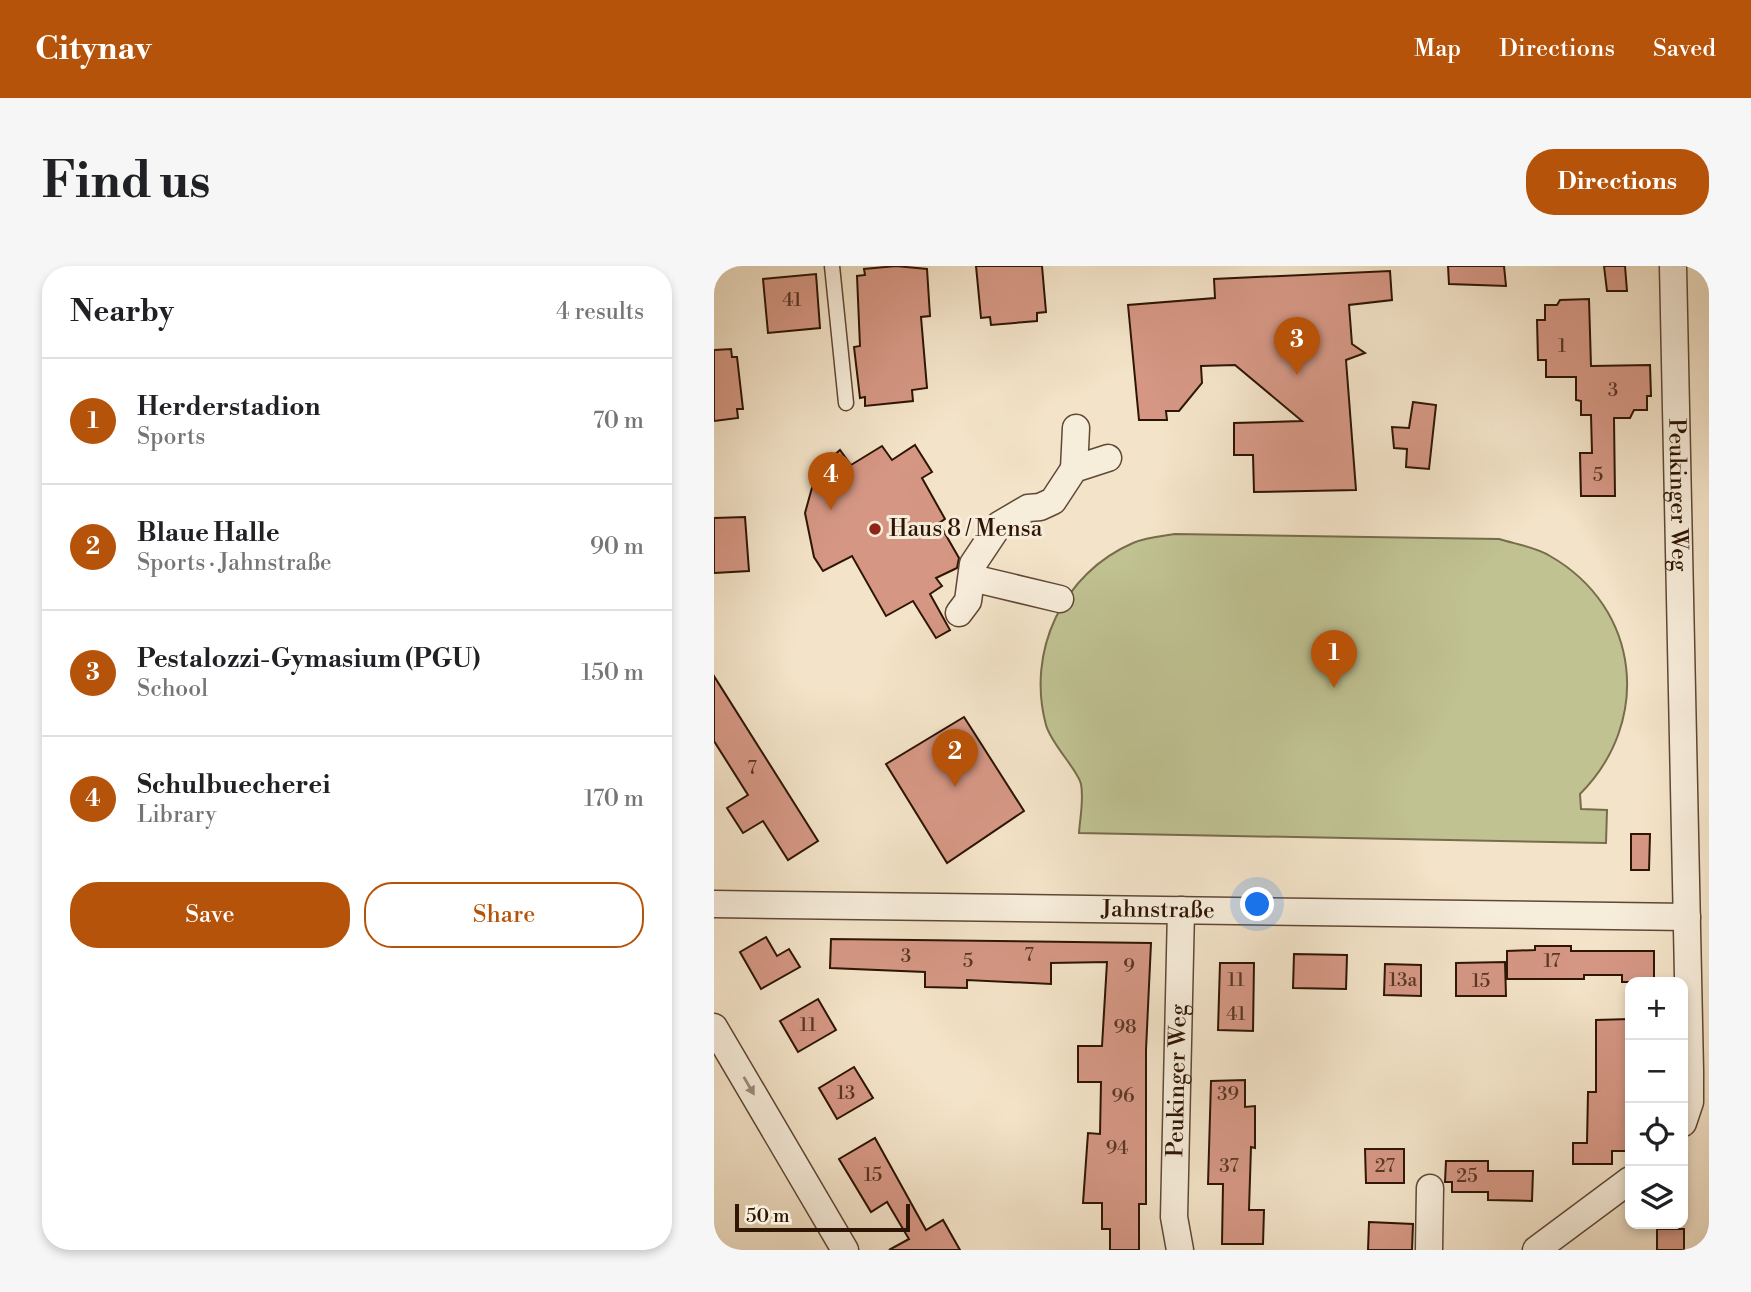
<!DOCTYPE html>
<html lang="en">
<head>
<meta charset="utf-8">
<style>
  :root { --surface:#fff; --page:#f6f6f6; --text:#202124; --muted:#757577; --line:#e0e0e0; --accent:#b45309 }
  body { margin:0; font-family:"Libre Bodoni",serif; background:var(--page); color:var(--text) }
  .controls { position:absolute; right:21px; bottom:21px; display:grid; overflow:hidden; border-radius:14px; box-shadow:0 4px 10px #0003 }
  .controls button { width:63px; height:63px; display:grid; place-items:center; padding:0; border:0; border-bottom:2px solid var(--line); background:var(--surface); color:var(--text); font:35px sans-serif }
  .scale { position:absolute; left:21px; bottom:18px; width:175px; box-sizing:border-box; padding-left:7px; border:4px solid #2e1504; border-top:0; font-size:19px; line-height:24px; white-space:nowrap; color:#2e1504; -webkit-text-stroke:5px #f7eddb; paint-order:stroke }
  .you { position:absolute; left:544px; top:639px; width:24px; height:24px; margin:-18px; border:5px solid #fff; border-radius:50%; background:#1a73e8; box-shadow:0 0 0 10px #1a73e833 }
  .badge { display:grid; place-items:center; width:46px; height:46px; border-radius:50%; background:var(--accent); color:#fff; font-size:23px; font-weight:700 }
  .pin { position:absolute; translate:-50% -58px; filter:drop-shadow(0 2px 4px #0008) }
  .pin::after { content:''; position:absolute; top:37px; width:24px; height:21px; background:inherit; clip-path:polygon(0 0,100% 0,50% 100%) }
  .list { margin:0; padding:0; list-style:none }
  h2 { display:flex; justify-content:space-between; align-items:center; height:91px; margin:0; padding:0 28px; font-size:30px }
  h2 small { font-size:23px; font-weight:400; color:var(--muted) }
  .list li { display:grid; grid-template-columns:46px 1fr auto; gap:21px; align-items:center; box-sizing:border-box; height:126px; padding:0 28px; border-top:2px solid var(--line) }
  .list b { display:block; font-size:26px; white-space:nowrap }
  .list p { margin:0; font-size:23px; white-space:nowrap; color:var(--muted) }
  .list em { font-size:23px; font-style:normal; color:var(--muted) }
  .actions { display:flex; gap:14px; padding:21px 28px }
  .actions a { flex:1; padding:16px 0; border:2px solid var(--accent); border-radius:28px; text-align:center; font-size:24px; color:var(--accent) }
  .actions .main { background:var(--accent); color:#fff }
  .icon { flex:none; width:38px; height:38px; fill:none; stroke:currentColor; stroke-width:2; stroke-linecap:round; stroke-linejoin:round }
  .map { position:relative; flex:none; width:995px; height:984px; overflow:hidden; border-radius:28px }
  header { display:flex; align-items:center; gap:42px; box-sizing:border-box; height:98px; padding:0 35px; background:var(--accent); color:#fff }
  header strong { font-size:33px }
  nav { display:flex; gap:38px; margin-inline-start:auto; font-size:24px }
  .intro { display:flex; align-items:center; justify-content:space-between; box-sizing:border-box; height:168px; padding:0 42px }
  h1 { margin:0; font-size:49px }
  .button { padding:18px 32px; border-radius:28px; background:var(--accent); color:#fff; font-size:24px; font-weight:700 }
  main { display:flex; gap:42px; padding:0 42px }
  aside { flex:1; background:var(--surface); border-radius:28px; box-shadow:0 4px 10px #0003 }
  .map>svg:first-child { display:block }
  .green { fill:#c0c292; stroke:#776c4b; stroke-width:2 }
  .building { fill:#d59784; stroke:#2e1504; stroke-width:2 }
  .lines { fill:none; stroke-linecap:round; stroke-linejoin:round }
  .lane-casing { stroke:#5f4835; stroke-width:17 }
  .street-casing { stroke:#5f4835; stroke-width:29 }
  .lane { stroke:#f7eddb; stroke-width:14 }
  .street { stroke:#f7eddb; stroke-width:26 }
  .oneway { fill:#9d8c7a }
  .poi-dot { fill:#8f2418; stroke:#f7eddb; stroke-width:2.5 }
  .labels { text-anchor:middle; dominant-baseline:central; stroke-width:6; stroke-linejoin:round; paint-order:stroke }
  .number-label { font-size:19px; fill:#583624 }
  .street-label { font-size:23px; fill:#2e1504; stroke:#f7eddb }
  .poi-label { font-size:23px; fill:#2e1504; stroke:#f7eddb; text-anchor:start }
</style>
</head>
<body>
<header>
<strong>Citynav</strong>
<nav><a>Map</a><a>Directions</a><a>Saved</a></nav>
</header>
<div class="intro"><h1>Find us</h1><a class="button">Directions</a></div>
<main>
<aside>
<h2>Nearby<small>4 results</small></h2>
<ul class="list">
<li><span class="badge">1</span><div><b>Herderstadion</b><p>Sports</p></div><em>70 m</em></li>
<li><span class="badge">2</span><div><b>Blaue Halle</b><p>Sports · Jahnstraße</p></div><em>90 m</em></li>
<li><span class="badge">3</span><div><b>Pestalozzi-Gymasium (PGU)</b><p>School</p></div><em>150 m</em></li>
<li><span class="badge">4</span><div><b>Schulbuecherei</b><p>Library</p></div><em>170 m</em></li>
</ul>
<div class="actions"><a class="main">Save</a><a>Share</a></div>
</aside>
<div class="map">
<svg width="995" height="984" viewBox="0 0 995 984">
  <rect width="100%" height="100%" fill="#f3e3c8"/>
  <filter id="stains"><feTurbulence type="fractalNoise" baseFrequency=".00286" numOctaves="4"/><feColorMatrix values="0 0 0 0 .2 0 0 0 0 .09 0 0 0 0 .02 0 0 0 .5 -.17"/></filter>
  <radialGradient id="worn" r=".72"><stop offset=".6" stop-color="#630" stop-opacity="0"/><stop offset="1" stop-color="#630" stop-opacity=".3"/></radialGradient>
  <path class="green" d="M461,268L785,273C801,278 822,281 836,290C927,342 938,456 866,528L867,543L893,544L892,577L365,567C366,552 370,533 367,518C364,504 337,478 332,459C312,385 349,307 419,277C432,271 448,270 461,268Z"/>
  <g class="building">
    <polygon points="182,0 213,3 216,50 207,51 213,122 198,124 199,135 151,140 151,131 146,132 140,81 146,80 143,10 151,9 150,3"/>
    <polygon points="262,0 328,0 332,46 323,47 323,55 277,59 276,51 267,52"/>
    <polygon points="734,0 790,0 792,20 735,18"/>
    <polygon points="890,0 911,0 913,25 893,25"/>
    <polygon points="676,5 678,34 635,39 638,78 651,87 632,94 642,224 540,226 539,189 520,189 520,157 588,155 521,99 487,100 488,117 465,145 452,145 453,154 425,154 414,39 501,32 500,13"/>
    <polygon points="102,8 106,62 54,67 49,13"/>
    <polygon points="875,33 877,100 936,99 937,130 933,130 933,144 920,144 916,152 900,152 901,230 867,230 866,187 878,187 877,149 867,149 867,135 862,134 862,111 832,111 832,94 824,94 823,54 831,54 831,39 843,39 846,34"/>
    <polygon points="17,83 18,91 23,91 29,143 23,143 24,152 0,155 0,84"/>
    <polygon points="699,136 722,139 715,203 692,201 693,183 680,182 678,161 695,162"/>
    <polygon points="201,179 218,206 208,212 231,253 225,257 245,292 243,302 222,312 228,320 216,328 236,364 222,372 199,335 172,350 138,290 109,305 100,291 91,247 99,218 109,199 126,184 137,199 168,180 178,194"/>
    <polygon points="31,251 35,305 0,307 0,252"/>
    <polygon points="0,410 104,575 74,594 49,555 29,567 13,542 34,529 0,475"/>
    <polygon points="250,451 310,545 233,597 172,498"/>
    <polygon points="917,568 936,568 935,604 917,604"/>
    <polygon points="52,671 63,690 75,683 86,701 47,723 26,686"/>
    <polygon points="117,673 437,677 432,784 432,938 425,938 425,984 396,984 396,963 388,963 388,937 369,937 374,867 386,868 387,816 364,816 364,780 388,780 393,696 337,697 337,718 253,714 253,722 211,721 211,706 116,702"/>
    <polygon points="821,680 857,680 857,685 940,685 940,716 908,716 908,709 870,709 870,713 793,713 793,685 821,684"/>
    <polygon points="580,688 633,689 632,723 579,722"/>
    <polygon points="791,696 792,730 742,730 742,697"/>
    <polygon points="506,697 540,697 539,765 504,764"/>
    <polygon points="671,698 707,699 707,730 670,729"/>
    <polygon points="104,733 122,764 84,786 66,755"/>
    <polygon points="916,753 915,885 898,885 898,898 859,898 859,877 873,877 874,826 882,826 882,754"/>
    <polygon points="140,801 159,832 123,853 105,822"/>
    <polygon points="531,814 531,841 541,840 541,882 537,881 535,944 550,944 549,978 508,978 509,918 494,918 497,815"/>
    <polygon points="161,872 212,964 229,954 246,984 175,984 195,973 173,936 157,946 125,893"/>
    <polygon points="651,883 690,883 690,917 652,917"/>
    <polygon points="732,895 774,895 774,905 819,905 818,935 774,934 774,926 738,926 738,916 731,916"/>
    <polygon points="655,956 699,958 698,984 654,984"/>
    <rect x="943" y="963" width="27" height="21"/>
  </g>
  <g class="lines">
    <g class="lane-casing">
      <polyline id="lane" points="118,0 132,137"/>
    </g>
    <g class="street-casing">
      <g id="street">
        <path id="s1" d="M959,0L976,805V836L969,857"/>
        <polyline points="360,203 362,162"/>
        <polyline points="258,312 346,333"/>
        <polyline points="245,347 254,335 259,298 285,259 314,242 326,241 339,235 360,203 394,192"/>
        <path id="s2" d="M0,638L973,651"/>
        <polyline points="0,761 131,984"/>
        <path id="s3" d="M466,984L460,951L467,644"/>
        <polyline points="715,984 716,922"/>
        <polyline points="822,984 916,914"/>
      </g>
    </g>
    <use href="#lane" class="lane"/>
    <use href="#street" class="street"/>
  </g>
  <defs><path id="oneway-solid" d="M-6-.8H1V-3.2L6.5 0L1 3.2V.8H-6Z" transform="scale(1.75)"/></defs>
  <use class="oneway" href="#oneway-solid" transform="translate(35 820) rotate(60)"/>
  <circle class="poi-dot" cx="161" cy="263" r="7"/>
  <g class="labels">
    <g class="number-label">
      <text x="78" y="34">41</text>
      <text x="848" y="80">1</text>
      <text x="899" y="124">3</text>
      <text x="884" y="209">5</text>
      <text x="38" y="502">7</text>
      <text x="315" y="689">7</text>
      <text x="192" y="690">3</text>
      <text x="254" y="695">5</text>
      <text x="838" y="695">17</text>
      <text x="415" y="700">9</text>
      <text x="522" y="714">11</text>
      <text x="689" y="714">13a</text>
      <text x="767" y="715">15</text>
      <text x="522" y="748">41</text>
      <text x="94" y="759">11</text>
      <text x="411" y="761">98</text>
      <text x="132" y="827">13</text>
      <text x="514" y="828">39</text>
      <text x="409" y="830">96</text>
      <text x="403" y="882">94</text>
      <text x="515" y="900">37</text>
      <text x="671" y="900">27</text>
      <text x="159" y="909">15</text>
      <text x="753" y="910">25</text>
    </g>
    <g class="street-label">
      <text stroke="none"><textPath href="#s1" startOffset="229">Peukinger Weg</textPath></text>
      <text stroke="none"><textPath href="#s2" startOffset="444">Jahnstraße</textPath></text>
      <text stroke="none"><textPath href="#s3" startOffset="170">Peukinger Weg</textPath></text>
    </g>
    <g class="poi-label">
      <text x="175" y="263">Haus 8 / Mensa</text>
    </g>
  </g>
  <rect width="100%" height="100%" filter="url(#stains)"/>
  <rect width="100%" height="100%" fill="url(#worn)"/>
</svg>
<div class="controls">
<button>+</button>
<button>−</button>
<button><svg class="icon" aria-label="locate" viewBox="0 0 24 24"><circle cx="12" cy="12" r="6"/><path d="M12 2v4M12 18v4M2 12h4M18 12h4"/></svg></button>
<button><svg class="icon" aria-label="layers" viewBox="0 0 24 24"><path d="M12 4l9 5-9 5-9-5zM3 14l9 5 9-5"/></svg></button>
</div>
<div class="scale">50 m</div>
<div class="you"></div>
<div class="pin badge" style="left:620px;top:422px">1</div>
<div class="pin badge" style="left:241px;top:521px">2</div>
<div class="pin badge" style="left:583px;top:109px">3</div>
<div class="pin badge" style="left:117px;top:244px">4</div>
</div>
</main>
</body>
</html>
